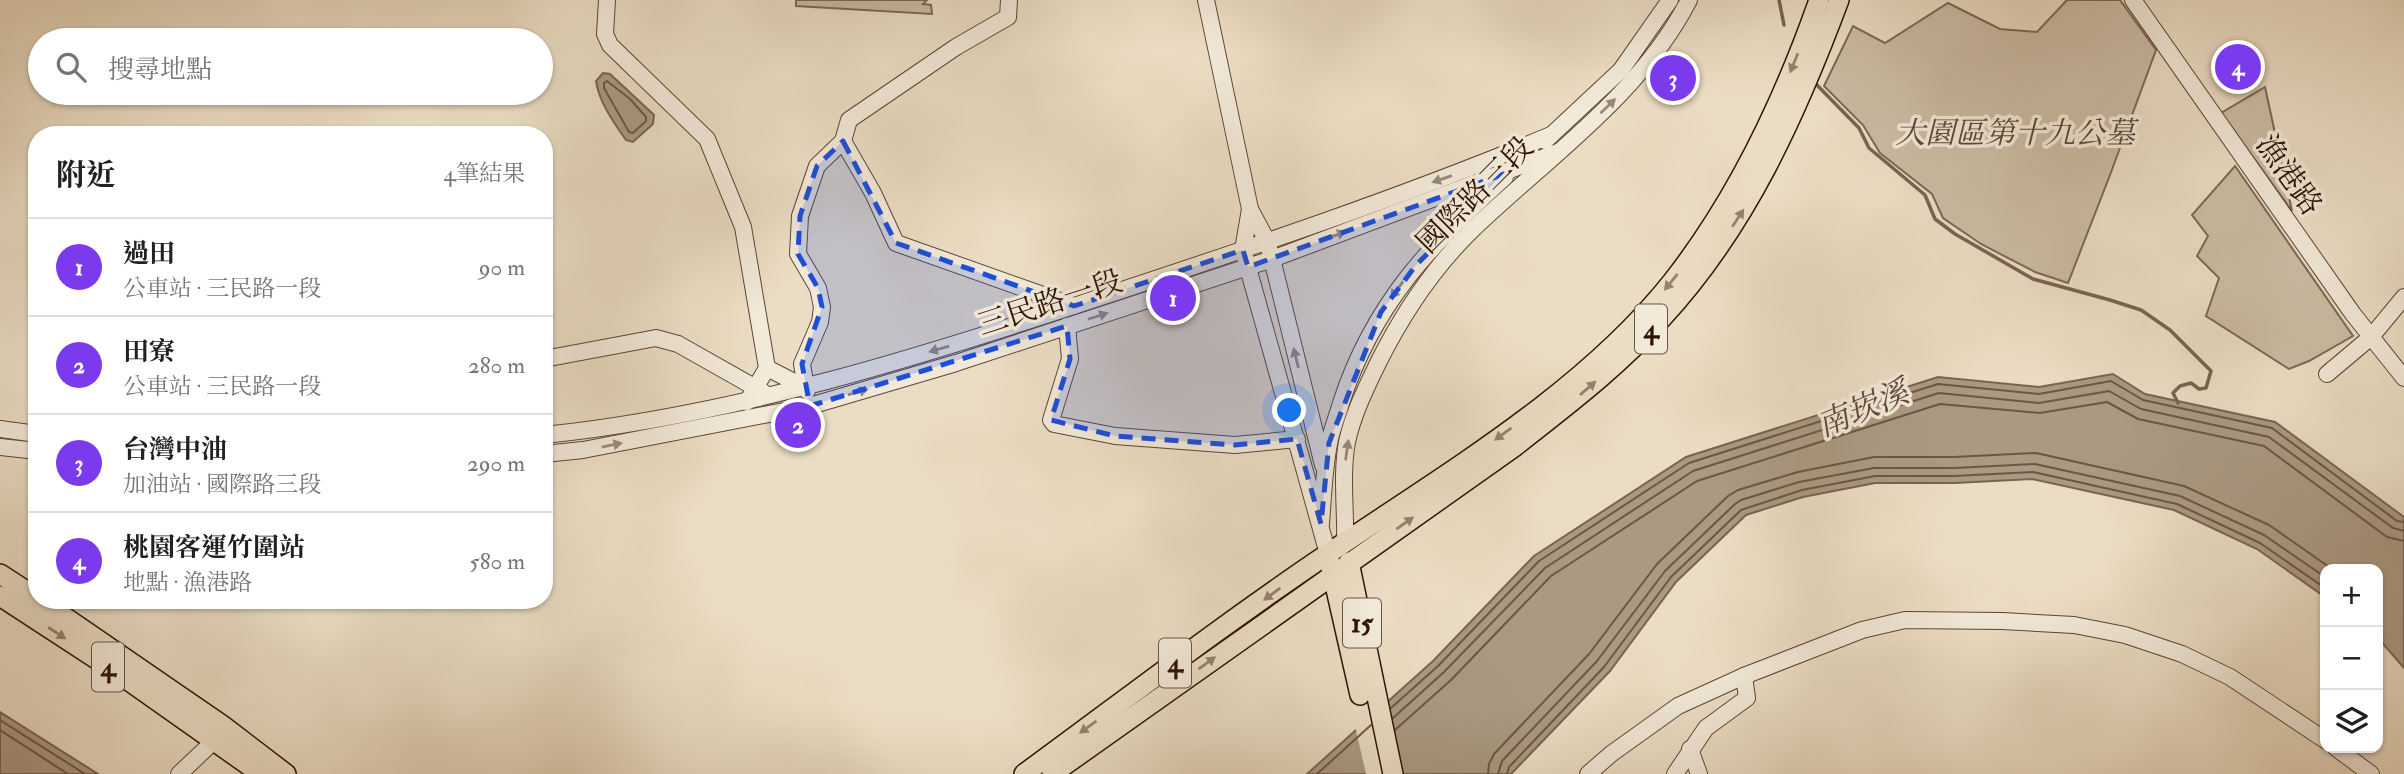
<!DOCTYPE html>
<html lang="zh-TW">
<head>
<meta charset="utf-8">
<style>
  :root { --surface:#fff; --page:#f2f2f2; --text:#202124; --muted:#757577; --line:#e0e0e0; --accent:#7c3aed }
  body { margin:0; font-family:"IM FELL Double Pica","Noto Serif TC",serif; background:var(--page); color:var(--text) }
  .controls { position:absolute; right:21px; bottom:21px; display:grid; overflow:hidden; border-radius:14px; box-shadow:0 2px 5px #0004 }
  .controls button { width:63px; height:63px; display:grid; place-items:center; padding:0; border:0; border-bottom:2px solid var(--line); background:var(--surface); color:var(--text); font:35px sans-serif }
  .you { position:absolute; left:1290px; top:411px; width:24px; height:24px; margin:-18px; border:5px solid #fff; border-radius:50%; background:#1a73e8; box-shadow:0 0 0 10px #1a73e833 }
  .badge { display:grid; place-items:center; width:46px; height:46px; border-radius:50%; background:var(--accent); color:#fff; font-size:23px; font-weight:700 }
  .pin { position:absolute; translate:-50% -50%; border:4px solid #fff; box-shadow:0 2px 7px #0006 }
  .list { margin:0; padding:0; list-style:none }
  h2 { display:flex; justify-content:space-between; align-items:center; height:91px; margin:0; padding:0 28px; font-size:30px }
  h2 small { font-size:23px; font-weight:400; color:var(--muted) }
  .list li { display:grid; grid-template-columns:46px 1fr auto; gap:21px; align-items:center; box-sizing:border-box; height:98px; padding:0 28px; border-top:2px solid var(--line) }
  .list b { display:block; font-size:26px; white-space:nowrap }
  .list p { margin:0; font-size:23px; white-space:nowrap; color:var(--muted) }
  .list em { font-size:23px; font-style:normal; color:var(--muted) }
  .icon { flex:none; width:38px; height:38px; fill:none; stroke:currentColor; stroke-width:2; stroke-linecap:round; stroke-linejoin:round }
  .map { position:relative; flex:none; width:2404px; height:774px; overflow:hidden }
  .search { position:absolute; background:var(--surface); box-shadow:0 2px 5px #0004; left:28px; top:28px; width:525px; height:77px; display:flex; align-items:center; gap:18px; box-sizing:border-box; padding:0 24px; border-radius:38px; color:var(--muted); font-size:26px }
  .panel { position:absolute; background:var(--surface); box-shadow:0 2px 5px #0004; left:28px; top:126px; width:525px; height:483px; border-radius:28px }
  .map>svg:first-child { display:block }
  .green { fill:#cbbba4; stroke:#7c6855; stroke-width:2 }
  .water { fill:#aa9983; stroke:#786451; stroke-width:2 }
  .pier { fill:#ebddc4 }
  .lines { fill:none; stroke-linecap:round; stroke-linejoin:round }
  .shore { stroke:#6c5644; stroke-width:2 }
  .stream { stroke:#786451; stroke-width:3.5 }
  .minor-casing { stroke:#5c4636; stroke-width:18 }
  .major-casing { stroke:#2d1406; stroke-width:22 }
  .minor { stroke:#f2e9d9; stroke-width:16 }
  .major { stroke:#ebddc4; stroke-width:19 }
  .oneway { fill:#96836e }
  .oneway2 { fill:#99897a }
  .marked { fill:#1d4ed8; fill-opacity:0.2; stroke:#1d4ed8; stroke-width:5; stroke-dasharray:14 9; stroke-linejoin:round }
  .labels { text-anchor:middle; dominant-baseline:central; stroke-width:7; stroke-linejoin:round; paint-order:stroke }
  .shield { fill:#f2e9d9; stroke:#685445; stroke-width:2 }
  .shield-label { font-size:28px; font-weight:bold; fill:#2d1406 }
  .park-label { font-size:30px; font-style:italic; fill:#5c4635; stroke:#f2e9d9 }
  .street-label { font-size:30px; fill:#2d1406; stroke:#f2e9d9 }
  .water-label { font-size:32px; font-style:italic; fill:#5f4938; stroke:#f2e9d9 }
</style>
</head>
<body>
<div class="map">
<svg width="2404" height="774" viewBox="0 0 2404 774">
  <rect width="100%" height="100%" fill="#ebddc4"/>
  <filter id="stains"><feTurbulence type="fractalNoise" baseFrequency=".00286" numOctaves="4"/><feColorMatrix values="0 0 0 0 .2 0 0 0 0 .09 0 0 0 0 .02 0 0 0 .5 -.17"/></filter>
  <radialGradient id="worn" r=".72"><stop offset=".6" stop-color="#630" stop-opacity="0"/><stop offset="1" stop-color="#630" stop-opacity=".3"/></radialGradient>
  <g class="green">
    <polygon points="796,0 927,0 923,4 931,5 932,14 796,6"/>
    <polygon points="2067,0 2120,0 2156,50 2110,175 2068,283 2035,272 1981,244 1943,218 1932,194 1880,153 1863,125 1824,86 1853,26 1885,43 1948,3 2000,29 2037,32"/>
    <polygon points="2265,87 2292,211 2221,113"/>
    <polygon points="2235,166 2353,336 2309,361 2289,369 2206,316 2219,278 2197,256 2208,236 2192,215"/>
  </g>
  <g class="water">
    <path d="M603,73L610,74L654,115L653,124L633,142L626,140C614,123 599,102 596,81Z"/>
    <polygon points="2113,374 2145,394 2275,422 2404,517 2404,668 2378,638 2378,569 2325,569 2325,597 2257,549 2174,510 2032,479 1955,483 1875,483 1803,497 1746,515 1676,582 1610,671 1511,774 1307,774 1433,661 1534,556 1686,457 1938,377 2039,387"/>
    <polygon points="0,712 98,774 0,774"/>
  </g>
  <polygon class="pier" points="1385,699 1401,774 1366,774 1355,726"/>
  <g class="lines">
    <g class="shore">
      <polygon points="607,81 630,99 646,117 646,121 633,133 629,132 604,88 604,83"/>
      <polyline points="1391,708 1438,666 1539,561 1689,463 1938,384 2039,394 2111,381 2143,400 2272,428 2397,521 2404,522"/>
      <polyline points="1393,718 1444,672 1545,568 1693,471 1939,393 2039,403 2109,391 2141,409 2269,437 2393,528 2404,531"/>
      <polyline points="0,720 85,774"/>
      <polyline points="0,730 68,774"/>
      <polyline points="1395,730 1451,680 1551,576 1697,481 1940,404 2040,413 2107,402 2138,419 2264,446 2387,537 2404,541"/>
      <polyline points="1317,774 1371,725"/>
      <polyline points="1488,774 1489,764 1494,754 1589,654 1657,564 1728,496 1738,490 1798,472 1874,457 1954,457 2036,453 2184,486 2269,525 2332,569"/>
      <polyline points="1498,774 1502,761 1597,661 1665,571 1735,504 1741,500 1799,482 1874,468 1954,468 2035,464 2180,496 2264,535 2325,577"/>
      <polyline points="1507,774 1509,767 1604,667 1671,577 1741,510 1802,490 1875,476 1954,476 2033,472 2177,504 2260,543 2325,588"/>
    </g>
    <g class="stream">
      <polyline points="1779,0 1784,25"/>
      <polyline points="1814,82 1859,128 1869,148 1925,195 1935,219 1955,234 2033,279 2110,300 2141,310 2170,330 2211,371 2206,388 2199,389 2191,383 2180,386 2173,393 2178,403"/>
    </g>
    <g class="minor-casing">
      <g id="minor">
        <polyline points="607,0 605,34 610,45 707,139 743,227 767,368 747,402"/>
        <polyline points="1009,0 1008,17 956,47 849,120 843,141 873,193 896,243 1074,306"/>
        <polyline points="1206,0 1250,209 1267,241 1272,259 1323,465"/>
        <polyline points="2133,0 2353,314 2404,378"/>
        <polyline points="1545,141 1621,70 1670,0"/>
        <polyline points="1250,209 1243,250 1328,554"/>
        <polyline points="1067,326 1070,359 1051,420 1054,424 1115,436 1235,445 1297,439"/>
        <polyline points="544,359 656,338 678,344 763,392"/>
        <polyline points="767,368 806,388 807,391"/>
        <polyline points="2327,374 2371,337 2404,297"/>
        <polyline points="806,388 802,364 820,322 822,307 818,288 798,254 800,216 817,166 843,141"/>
        <polyline points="0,429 37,434"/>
        <path d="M544,435C735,415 917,358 1098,298C1250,248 1402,197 1551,135"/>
        <polyline points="0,447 37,451"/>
        <polyline points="544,454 583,450 810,406 956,363 1272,259 1558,152"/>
        <path d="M1321,524C1323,498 1324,470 1329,444C1331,431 1337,417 1341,403C1373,304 1430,245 1505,177"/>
        <path d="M1345,542C1346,509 1341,475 1347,442C1353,414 1366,388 1378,363C1402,315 1434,267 1472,230C1548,157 1640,95 1689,0"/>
        <polyline points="2336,748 2371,774"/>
        <polyline points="1690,749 1699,774"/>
        <polyline points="179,774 215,740"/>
        <polyline points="1588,774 1611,754 1678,706 1744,676 1862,630 1905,620 2002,621 2074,625 2125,635 2182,654 2230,677 2325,740"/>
        <polyline points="1675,774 1706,728 1747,698 1744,676"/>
      </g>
    </g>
    <g class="major-casing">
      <g id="major">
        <polyline points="1349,562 1393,774"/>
        <polyline points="1330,563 1360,695"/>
        <polyline points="0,574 37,598"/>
        <polyline points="0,596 115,671 261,774"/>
        <polyline points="40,600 222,725 286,774"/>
        <path d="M1024,774C1125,700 1225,623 1329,553C1445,474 1584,393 1672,282C1738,198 1784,100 1819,0"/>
        <path d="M1052,774L1514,447C1566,406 1618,367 1662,318C1746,227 1796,115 1839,0"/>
      </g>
    </g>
    <use href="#minor" class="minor"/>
    <use href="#major" class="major"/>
  </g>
  <defs><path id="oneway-solid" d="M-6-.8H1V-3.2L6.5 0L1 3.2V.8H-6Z" transform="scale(1.75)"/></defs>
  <g class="oneway">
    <use href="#oneway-solid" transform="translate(1794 63) rotate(112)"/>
    <use href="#oneway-solid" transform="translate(1738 218) rotate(-57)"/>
    <use href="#oneway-solid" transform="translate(1671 282) rotate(129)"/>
    <use href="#oneway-solid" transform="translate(1588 388) rotate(-41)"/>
    <use href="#oneway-solid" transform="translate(1503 434) rotate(144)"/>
    <use href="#oneway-solid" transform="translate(1405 523) rotate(-35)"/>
    <use href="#oneway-solid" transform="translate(1272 594) rotate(144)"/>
    <use href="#oneway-solid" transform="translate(57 633) rotate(33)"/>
    <use href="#oneway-solid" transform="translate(1207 663) rotate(-36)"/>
    <use href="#oneway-solid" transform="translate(1088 727) rotate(144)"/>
  </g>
  <g class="oneway2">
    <use href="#oneway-solid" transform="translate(1608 106) rotate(-44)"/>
    <use href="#oneway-solid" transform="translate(1442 179) rotate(161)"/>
    <use href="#oneway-solid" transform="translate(1336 235) rotate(-20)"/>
    <use href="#oneway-solid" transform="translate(1397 290) rotate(126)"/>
    <use href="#oneway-solid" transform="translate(1098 316) rotate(-18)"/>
    <use href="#oneway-solid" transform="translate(939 349) rotate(164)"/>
    <use href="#oneway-solid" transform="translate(1296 358) rotate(-104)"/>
    <use href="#oneway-solid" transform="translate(858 392) rotate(-16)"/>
    <use href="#oneway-solid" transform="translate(612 445) rotate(-11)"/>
    <use href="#oneway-solid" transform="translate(1347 450) rotate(-82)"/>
  </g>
  <path class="marked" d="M843,141L896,243L1074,306L1243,250L1248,267L1512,171L1416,265L1381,312L1329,443L1321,524L1297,439L1235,445L1115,436L1051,420L1070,359L1067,326L810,406L802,364L822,307L818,288L798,254L800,216L817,166Z"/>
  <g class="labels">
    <g class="shield">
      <rect x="1635" y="304.5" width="32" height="49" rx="5"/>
      <rect x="1343" y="598.5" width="38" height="49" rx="5"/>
      <rect x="1159" y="638.5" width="32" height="49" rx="5"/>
      <rect x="92" y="642.5" width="32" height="49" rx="5"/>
    </g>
    <g class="shield-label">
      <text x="1651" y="329">4</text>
      <text x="1362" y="623">15</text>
      <text x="1175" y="663">4</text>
      <text x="108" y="667">4</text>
    </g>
    <g class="park-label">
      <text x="2015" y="133">大園區第十九公墓</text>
    </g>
    <g class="street-label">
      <text transform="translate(2289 175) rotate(55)">漁港路</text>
      <text transform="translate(1475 195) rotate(-45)">國際路三段</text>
      <text transform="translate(1050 303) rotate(-18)">三民路一段</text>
    </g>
    <g class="water-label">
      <text transform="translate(1863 409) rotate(-23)">南崁溪</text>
    </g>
  </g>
  <rect width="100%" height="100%" filter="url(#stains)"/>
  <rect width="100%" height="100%" fill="url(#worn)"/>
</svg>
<div class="controls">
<button>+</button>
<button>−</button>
<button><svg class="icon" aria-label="layers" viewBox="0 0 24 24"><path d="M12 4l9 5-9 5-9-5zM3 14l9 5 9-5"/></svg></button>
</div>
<div class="you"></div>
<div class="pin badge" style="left:1173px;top:298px">1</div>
<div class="pin badge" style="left:798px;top:425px">2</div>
<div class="pin badge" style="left:1673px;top:78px">3</div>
<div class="pin badge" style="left:2238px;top:67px">4</div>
<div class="search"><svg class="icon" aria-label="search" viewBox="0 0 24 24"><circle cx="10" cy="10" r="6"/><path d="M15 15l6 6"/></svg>搜尋地點</div>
<section class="panel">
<h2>附近<small>4筆結果</small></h2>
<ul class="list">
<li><span class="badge">1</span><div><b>過田</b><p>公車站 · 三民路一段</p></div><em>90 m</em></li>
<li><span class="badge">2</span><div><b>田寮</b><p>公車站 · 三民路一段</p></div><em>280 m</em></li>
<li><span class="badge">3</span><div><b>台灣中油</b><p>加油站 · 國際路三段</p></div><em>290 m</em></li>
<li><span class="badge">4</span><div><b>桃園客運竹圍站</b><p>地點 · 漁港路</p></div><em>580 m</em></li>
</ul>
</section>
</div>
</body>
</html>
